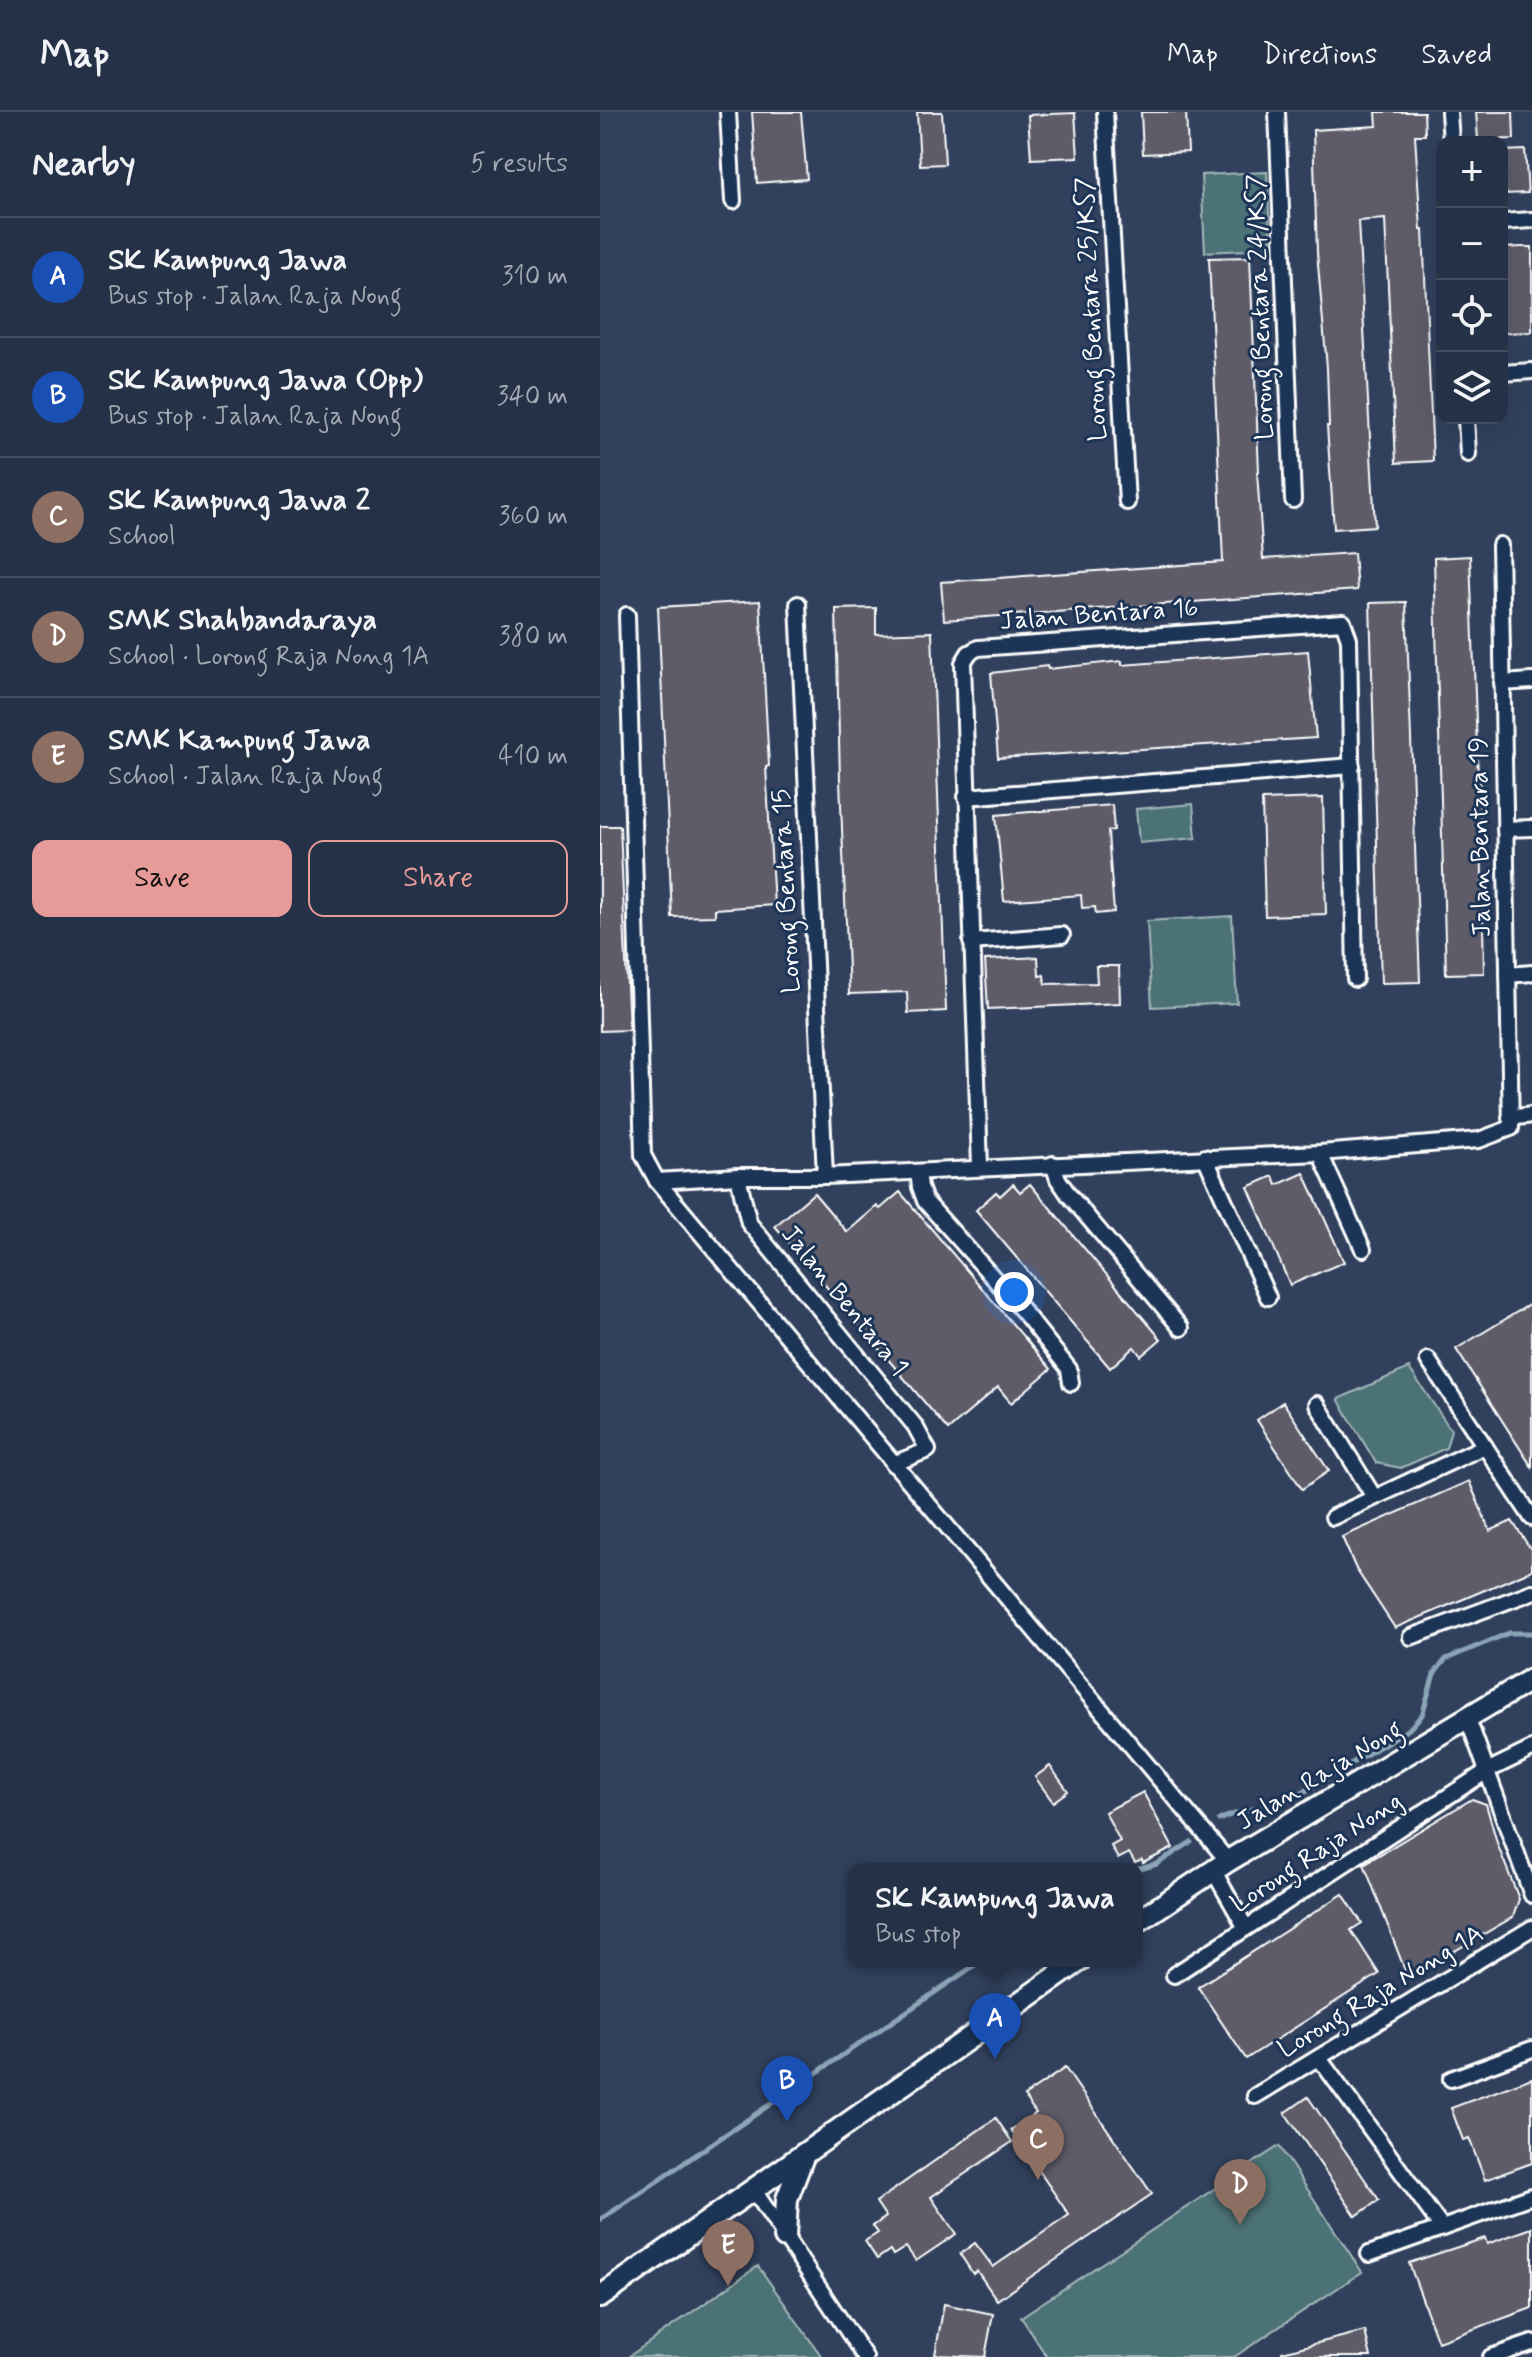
<!DOCTYPE html>
<html lang="en">
<head>
<meta charset="utf-8">
<style>
  :root { --surface:#253146; --page:#313d51; --text:#f1f3f6; --muted:#a3a9b3; --line:#424c5f; --accent:#e69b98 }
  body { margin:0; font-family:Mynerve,sans-serif; background:var(--page); color:var(--text) }
  .controls { position:absolute; right:24px; top:24px; display:grid; overflow:hidden; border-radius:16px; box-shadow:0 8px 32px #0002 }
  .controls button { width:72px; height:72px; display:grid; place-items:center; padding:0; border:0; border-bottom:2px solid var(--line); background:var(--surface); color:var(--text); font:40px sans-serif }
  .you { position:absolute; left:414px; top:1180px; width:28px; height:28px; margin:-20px; border:6px solid #fff; border-radius:50%; background:#1a73e8; box-shadow:0 0 0 12px #1a73e833 }
  .badge { display:grid; place-items:center; width:52px; height:52px; border-radius:50%; background:var(--accent); color:#fff; font-size:26px; font-weight:700 }
  .pin { position:absolute; translate:-50% -66px; filter:drop-shadow(0 2px 4px #0008) }
  .pin::after { content:''; position:absolute; top:42px; width:28px; height:24px; background:inherit; clip-path:polygon(0 0,100% 0,50% 100%) }
  .popup { position:absolute; left:247px; top:1751px; width:296px; height:104px; box-sizing:border-box; display:grid; place-content:center; border-radius:16px; background:var(--surface); filter:drop-shadow(0 2px 6px #0005); font-size:26px; white-space:nowrap; color:var(--muted) }
  .popup b { font-size:30px; color:var(--text) }
  .popup::after { content:''; position:absolute; left:50%; top:100%; margin-left:-16px; border:16px solid transparent; border-top-color:var(--surface) }
  .list { margin:0; padding:0; list-style:none }
  h2 { display:flex; justify-content:space-between; align-items:center; height:104px; margin:0; padding:0 32px; font-size:34px }
  h2 small { font-size:26px; font-weight:400; color:var(--muted) }
  .list li { display:grid; grid-template-columns:52px 1fr auto; gap:24px; align-items:center; box-sizing:border-box; height:120px; padding:0 32px; border-top:2px solid var(--line) }
  .list b { display:block; font-size:30px; white-space:nowrap }
  .list p { margin:0; font-size:26px; white-space:nowrap; color:var(--muted) }
  .list em { font-size:26px; font-style:normal; color:var(--muted) }
  .actions { display:flex; gap:16px; padding:24px 32px }
  .actions a { flex:1; padding:18px 0; border:2px solid var(--accent); border-radius:16px; text-align:center; font-size:28px; color:var(--accent) }
  .actions .main { background:var(--accent); color:#111 }
  .icon { flex:none; width:44px; height:44px; fill:none; stroke:currentColor; stroke-width:2; stroke-linecap:round; stroke-linejoin:round }
  .map { position:relative; flex:none; width:932px; height:2245px; overflow:hidden }
  header { display:flex; align-items:center; gap:48px; box-sizing:border-box; height:112px; padding:0 40px; background:var(--surface); border-bottom:2px solid var(--line) }
  header strong { font-size:38px }
  nav { display:flex; gap:44px; margin-inline-start:auto; font-size:28px }
  main { display:flex }
  aside { flex:1; background:var(--surface) }
  .map>svg:first-child { display:block }
  .green { fill:#4b7276; stroke:#a5b8ba; stroke-width:2 }
  .lines { fill:none; stroke-linecap:round; stroke-linejoin:round }
  .stream { stroke:#8ba4b6; stroke-width:5 }
  .building { fill:#5f5c6a; stroke:#fff; stroke-width:2 }
  .street-casing { stroke:#fff; stroke-width:20 }
  .secondary-casing { stroke:#fff; stroke-width:26 }
  .street { stroke:#1d3557; stroke-width:14 }
  .secondary { stroke:#1d3557; stroke-width:20 }
  .labels { text-anchor:middle; dominant-baseline:central; stroke-width:6; stroke-linejoin:round; paint-order:stroke }
  .street-label { font-size:26px; fill:#fff; stroke:#1d3557 }
</style>
</head>
<body>
<header>
<strong>Map</strong>
<nav><a>Map</a><a>Directions</a><a>Saved</a></nav>
</header>
<main>
<aside>
<h2>Nearby<small>5 results</small></h2>
<ul class="list">
<li><span class="badge" style="background:#1a4fb4">A</span><div><b>SK Kampung Jawa</b><p>Bus stop · Jalan Raja Nong</p></div><em>310 m</em></li>
<li><span class="badge" style="background:#1a4fb4">B</span><div><b>SK Kampung Jawa (Opp)</b><p>Bus stop · Jalan Raja Nong</p></div><em>340 m</em></li>
<li><span class="badge" style="background:#8d6e63">C</span><div><b>SK Kampung Jawa 2</b><p>School</p></div><em>360 m</em></li>
<li><span class="badge" style="background:#8d6e63">D</span><div><b>SMK Shahbandaraya</b><p>School · Lorong Raja Nong 1A</p></div><em>380 m</em></li>
<li><span class="badge" style="background:#8d6e63">E</span><div><b>SMK Kampung Jawa</b><p>School · Jalan Raja Nong</p></div><em>410 m</em></li>
</ul>
<div class="actions"><a class="main">Save</a><a>Share</a></div>
</aside>
<div class="map">
<svg width="932" height="2245" viewBox="0 0 932 2245">
  <rect width="100%" height="100%" fill="#31415d"/>
  <filter id="ink" filterUnits="userSpaceOnUse"><feTurbulence type="fractalNoise" baseFrequency=".0125" numOctaves="2"/><feDisplacementMap in="SourceGraphic" scale="16" xChannelSelector="R" yChannelSelector="G"/><feConvolveMatrix kernelMatrix="1 2 1 2 8 2 1 2 1" color-interpolation-filters="sRGB"/></filter>
  <g filter="url(#ink)">
    <g class="green">
      <polygon points="667,60 671,137 605,140 601,63"/>
      <polygon points="593,692 596,726 539,731 536,697"/>
      <polygon points="632,804 637,891 552,895 547,809"/>
      <polygon points="809,1256 851,1318 846,1336 801,1356 776,1351 738,1287"/>
      <polygon points="679,2034 762,2160 634,2245 447,2245 421,2205"/>
      <polygon points="158,2154 222,2245 28,2245"/>
    </g>
    <g class="lines">
      <g class="stream">
        <path d="M619,1708C643,1696 667,1696 692,1687L809,1617L822,1603L834,1562L846,1547L909,1521H932"/>
        <polyline points="537,1758 557,1752 591,1730"/>
        <polyline points="0,2108 381,1849"/>
      </g>
    </g>
    <g class="building">
      <polygon points="152,0 201,0 207,67 157,71"/>
      <polygon points="317,0 342,0 345,52 320,53"/>
      <polygon points="541,0 586,0 588,40 543,42"/>
      <polygon points="776,0 824,0 825,23 815,23 821,118 823,118 833,349 796,351 785,107 758,109 775,414 734,417 727,314 729,314 727,256 717,141 713,18 777,14"/>
      <polygon points="876,0 913,0 914,27 878,28"/>
      <polygon points="475,1 478,45 431,47 428,3"/>
      <polygon points="925,38 928,81 902,82 902,39"/>
      <polygon points="921,135 932,135 932,220 902,221 902,136"/>
      <polygon points="650,145 659,360 657,360 663,447 754,441 757,478 344,508 341,470 623,450 609,146"/>
      <polygon points="870,444 878,665 880,665 884,861 846,862 834,446"/>
      <polygon points="160,489 169,654 166,655 174,793 115,797 115,804 72,805 58,495"/>
      <polygon points="806,490 820,870 781,871 770,491"/>
      <polygon points="276,496 276,522 332,520 346,899 308,901 307,880 249,882 240,669 236,497"/>
      <polygon points="708,539 716,626 398,646 391,561 447,554 448,557 522,549 522,553"/>
      <polygon points="723,686 726,802 665,804 662,688"/>
      <polygon points="512,693 514,718 508,719 509,735 514,800 496,802 495,795 482,796 481,783 404,789 396,703"/>
      <polygon points="0,714 20,714 29,918 0,919"/>
      <polygon points="438,845 439,864 444,863 445,872 497,871 496,854 519,854 520,891 388,897 385,848"/>
      <polygon points="704,1061 744,1150 690,1173 648,1075 673,1064 677,1073"/>
      <polygon points="413,1072 420,1080 430,1072 561,1227 541,1244 534,1235 510,1256 376,1098 396,1080 400,1084"/>
      <polygon points="300,1080 451,1257 411,1291 398,1275 348,1318 175,1114 214,1081 247,1120 277,1094 280,1097"/>
      <polygon points="932,1191 932,1355 856,1237"/>
      <polygon points="683,1290 729,1359 702,1377 657,1308"/>
      <polygon points="869,1369 890,1419 912,1409 932,1439 932,1458 795,1516 756,1457 742,1425"/>
      <polygon points="450,1654 468,1679 453,1690 435,1665"/>
      <polygon points="543,1680 573,1736 543,1751 542,1748 535,1751 529,1741 518,1747 511,1734 520,1729 505,1700"/>
      <polygon points="872,1687 886,1692 898,1734 919,1787 913,1805 808,1866 764,1752"/>
      <polygon points="743,1782 762,1811 751,1818 779,1862 646,1947 598,1875"/>
      <polygon points="465,1956 552,2082 397,2188 377,2159 373,2162 360,2142 375,2131 393,2155 469,2103 411,2018 436,2001 424,1984"/>
      <polygon points="932,1966 932,2051 885,2068 869,2026 863,2028 851,1996"/>
      <polygon points="708,1985 779,2088 756,2104 685,2001"/>
      <polygon points="396,2006 412,2030 331,2085 356,2122 316,2149 306,2135 293,2143 290,2138 277,2147 265,2129 278,2121 273,2114 286,2105 276,2090"/>
      <polygon points="932,2116 932,2196 838,2230 809,2151 885,2126 887,2132"/>
      <polygon points="344,2192 393,2202 385,2245 335,2243"/>
      <polygon points="765,2219 771,2245 682,2245 682,2240"/>
    </g>
    <g class="lines">
      <g class="street-casing">
        <g id="street">
          <polyline points="128,0 133,89"/>
          <polyline points="505,0 527,390"/>
          <polyline points="677,0 693,388"/>
          <polyline points="849,0 851,30"/>
          <polyline points="902,110 932,108"/>
          <polyline points="902,261 932,259"/>
          <polyline points="866,306 868,342"/>
          <polyline points="198,492 225,1064"/>
          <polyline points="27,503 43,1043 57,1069 628,1749"/>
          <polyline points="902,571 932,569"/>
          <polyline points="366,685 752,654"/>
          <polyline points="905,717 932,716"/>
          <polyline points="371,830 462,823"/>
          <polyline points="908,863 932,861"/>
          <polyline points="910,1006 932,1003"/>
          <polyline points="720,1041 763,1137"/>
          <polyline points="605,1045 668,1185"/>
          <polyline points="453,1052 458,1067 469,1083 581,1216"/>
          <polyline points="380,1055 363,551 369,541 378,536 743,510 749,527 755,867"/>
          <polyline points="318,1060 320,1075 325,1089 422,1198 469,1257 471,1271"/>
          <polyline points="138,1064 149,1111 315,1314 328,1338 293,1352"/>
          <polyline points="57,1069 138,1064 225,1064 720,1041 879,1028 911,1016 900,433"/>
          <polyline points="828,1248 932,1406"/>
          <polyline points="717,1292 774,1385"/>
          <polyline points="733,1405 885,1334"/>
          <polyline points="811,1525 932,1480"/>
          <polyline points="868,1607 932,1783"/>
          <polyline points="613,1758 646,1816"/>
          <polyline points="574,1863 887,1659 932,1637"/>
          <polyline points="719,1946 842,2116"/>
          <polyline points="851,1967 932,1937"/>
          <polyline points="655,1984 932,1816"/>
          <polyline points="153,2077 265,2245"/>
          <polyline points="769,2142 932,2084"/>
          <polyline points="891,2245 932,2231"/>
        </g>
      </g>
      <g class="secondary-casing">
        <g id="secondary">
          <polyline points="537,1810 628,1749 932,1567"/>
          <polyline points="185,2125 187,2087 204,2042"/>
          <polyline points="0,2185 479,1849"/>
        </g>
      </g>
      <use href="#street" class="street"/>
      <use href="#secondary" class="secondary"/>
    </g>
  </g>
  <g class="labels">
    <g class="street-label">
      <text transform="translate(661 195) rotate(-92)">Lorong Bentara 24/KS7</text>
      <text transform="translate(492 197) rotate(-93)">Lorong Bentara 25/KS7</text>
      <text transform="translate(499 503) rotate(-4)">Jalan Bentara 16</text>
      <text transform="translate(881 725) rotate(-91)">Jalan Bentara 19</text>
      <text transform="translate(187 779) rotate(-93)">Lorong Bentara 15</text>
      <text transform="translate(244 1189) rotate(51)">Jalan Bentara 1</text>
      <text transform="translate(720 1664) rotate(-31)">Jalan Raja Nong</text>
      <text transform="translate(717 1741) rotate(-33)">Lorong Raja Nong</text>
      <text transform="translate(781 1880) rotate(-31)">Lorong Raja Nong 1A</text>
    </g>
  </g>
</svg>
<div class="controls">
<button>+</button>
<button>−</button>
<button><svg class="icon" aria-label="locate" viewBox="0 0 24 24"><circle cx="12" cy="12" r="6"/><path d="M12 2v4M12 18v4M2 12h4M18 12h4"/></svg></button>
<button><svg class="icon" aria-label="layers" viewBox="0 0 24 24"><path d="M12 4l9 5-9 5-9-5zM3 14l9 5 9-5"/></svg></button>
</div>
<div class="you"></div>
<div class="pin badge" style="left:395px;top:1947px;background:#1a4fb4">A</div>
<div class="popup"><b>SK Kampung Jawa</b>Bus stop</div>
<div class="pin badge" style="left:187px;top:2010px;background:#1a4fb4">B</div>
<div class="pin badge" style="left:438px;top:2068px;background:#8d6e63">C</div>
<div class="pin badge" style="left:640px;top:2113px;background:#8d6e63">D</div>
<div class="pin badge" style="left:128px;top:2174px;background:#8d6e63">E</div>
</div>
</main>
</body>
</html>
